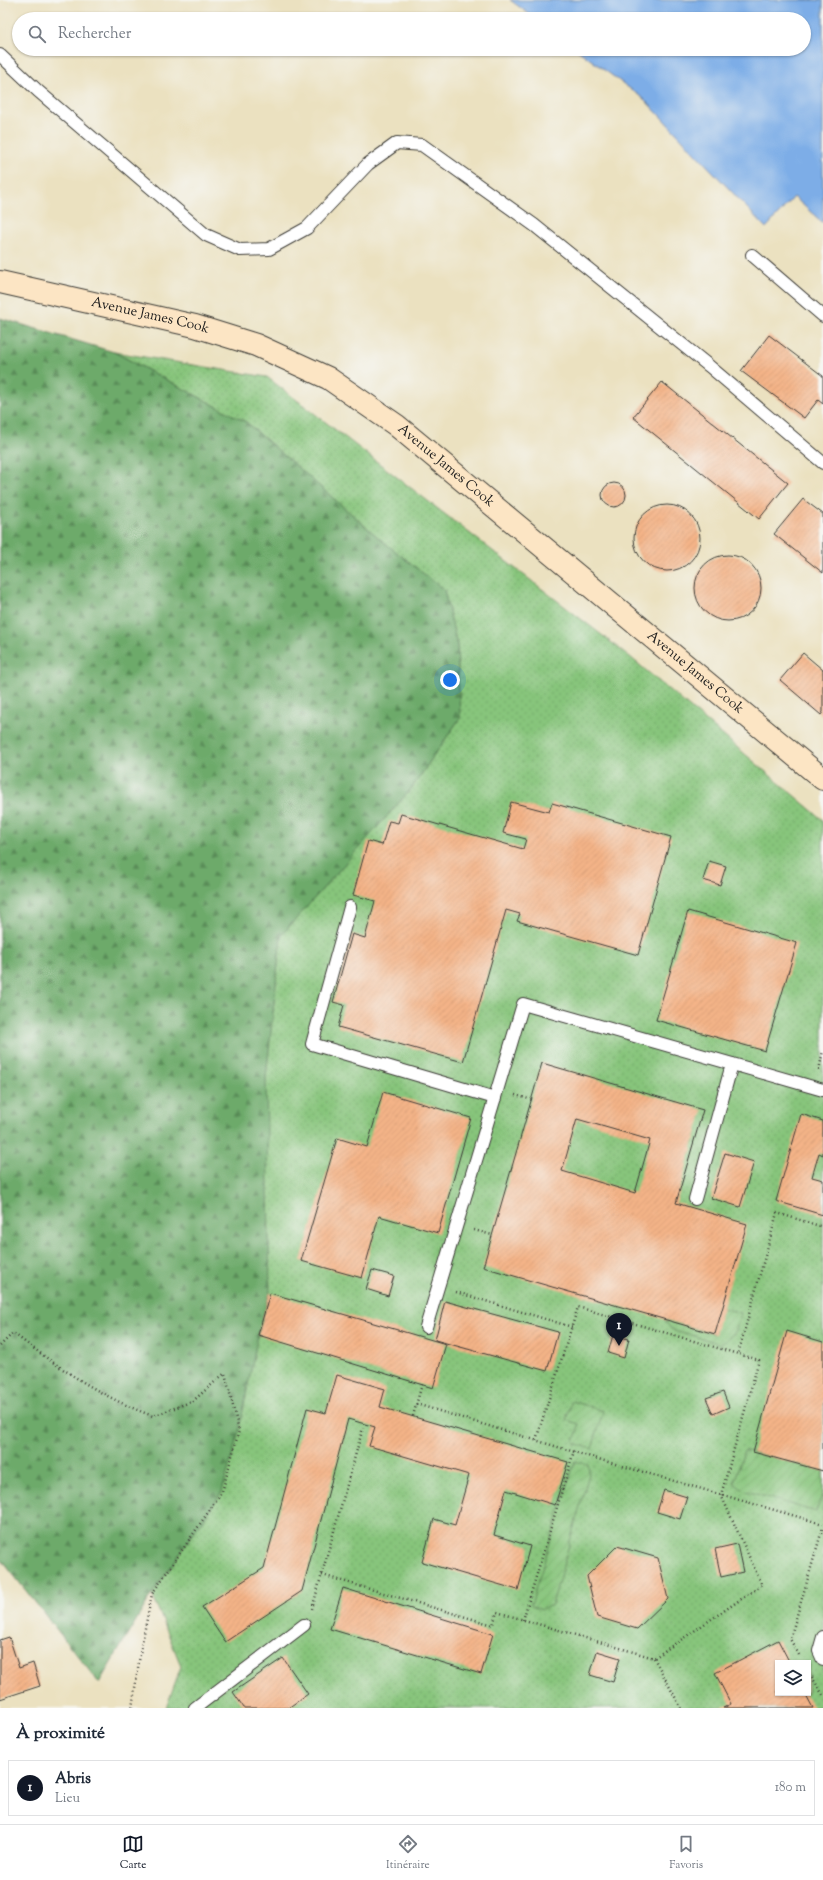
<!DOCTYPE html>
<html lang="fr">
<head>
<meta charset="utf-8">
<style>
  :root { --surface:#fff; --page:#f2f2f3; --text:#1f2937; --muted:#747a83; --line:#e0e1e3; --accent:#111827 }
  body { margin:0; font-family:"Sorts Mill Goudy",serif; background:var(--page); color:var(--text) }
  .controls { position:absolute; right:12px; bottom:12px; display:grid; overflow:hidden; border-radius:0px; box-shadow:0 1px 3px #0004 }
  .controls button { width:36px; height:36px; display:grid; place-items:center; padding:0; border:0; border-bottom:1px solid var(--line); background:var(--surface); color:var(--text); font:20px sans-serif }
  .you { position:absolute; left:450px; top:680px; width:14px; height:14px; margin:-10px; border:3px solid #fff; border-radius:50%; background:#1a73e8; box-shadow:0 0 0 6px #1a73e833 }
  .badge { display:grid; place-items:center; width:26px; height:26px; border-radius:50%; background:var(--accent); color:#fff; font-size:13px; font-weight:700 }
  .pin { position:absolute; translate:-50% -33px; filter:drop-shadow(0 1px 2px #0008) }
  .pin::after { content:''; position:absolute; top:21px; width:14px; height:12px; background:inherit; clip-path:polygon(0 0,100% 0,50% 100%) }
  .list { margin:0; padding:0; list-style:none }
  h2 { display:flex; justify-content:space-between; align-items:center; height:52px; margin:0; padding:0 16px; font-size:17px }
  h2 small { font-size:13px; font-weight:400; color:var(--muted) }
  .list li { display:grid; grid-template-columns:26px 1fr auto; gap:12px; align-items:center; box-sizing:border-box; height:56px; margin:0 8px 8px; padding:0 8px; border:1px solid var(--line); border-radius:0px }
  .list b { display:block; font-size:15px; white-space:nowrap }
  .list p { margin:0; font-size:13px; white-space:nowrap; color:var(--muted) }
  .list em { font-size:13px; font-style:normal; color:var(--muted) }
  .icon { flex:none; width:22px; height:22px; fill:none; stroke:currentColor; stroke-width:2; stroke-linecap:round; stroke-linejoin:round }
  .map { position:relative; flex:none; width:823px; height:1708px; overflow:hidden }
  .search { position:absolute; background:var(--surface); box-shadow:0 1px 3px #0004; left:12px; right:12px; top:12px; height:44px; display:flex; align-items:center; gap:10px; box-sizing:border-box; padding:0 14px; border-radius:22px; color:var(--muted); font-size:15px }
  .sheet { height:116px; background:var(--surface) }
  nav { display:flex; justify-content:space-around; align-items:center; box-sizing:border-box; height:56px; border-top:1px solid var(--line); background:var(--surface); font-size:11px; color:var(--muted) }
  nav a { display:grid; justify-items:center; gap:2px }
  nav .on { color:var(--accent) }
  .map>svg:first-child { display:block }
  .grass { fill:url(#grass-dots); stroke:#52704c; fill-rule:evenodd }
  .forest { fill:url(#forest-firs); stroke:#446344 }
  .garden { fill:url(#garden-furrows); stroke:#52704c }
  .water { fill:#7dade7; stroke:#4c6482 }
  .building { fill:url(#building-hatch); fill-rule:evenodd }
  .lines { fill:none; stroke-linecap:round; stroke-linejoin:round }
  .lane-casing { stroke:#3b3a35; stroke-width:14 }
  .secondary-casing { stroke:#3b3a35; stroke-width:24 }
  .path { stroke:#3b3a35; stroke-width:2.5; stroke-dasharray:1 3; stroke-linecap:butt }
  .lane { stroke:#fff; stroke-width:12 }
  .secondary { stroke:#fce5c4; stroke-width:22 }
  .labels { text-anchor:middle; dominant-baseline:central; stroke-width:3; stroke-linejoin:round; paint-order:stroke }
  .street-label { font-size:14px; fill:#1c1c1c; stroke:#f6f6f2 }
</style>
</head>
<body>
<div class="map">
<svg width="823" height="1708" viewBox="0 0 823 1708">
  <defs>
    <pattern id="grass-dots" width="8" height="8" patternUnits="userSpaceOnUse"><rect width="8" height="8" fill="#87c57b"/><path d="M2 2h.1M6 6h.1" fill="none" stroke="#74a96a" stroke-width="1.8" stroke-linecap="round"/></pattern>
    <pattern id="forest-firs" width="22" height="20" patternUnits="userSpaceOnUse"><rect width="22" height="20" fill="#6daa6b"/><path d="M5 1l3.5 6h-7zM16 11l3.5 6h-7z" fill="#598a57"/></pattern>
    <pattern id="garden-furrows" width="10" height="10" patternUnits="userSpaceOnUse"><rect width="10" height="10" fill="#87c57b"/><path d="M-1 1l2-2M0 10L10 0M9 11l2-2" fill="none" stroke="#74a96a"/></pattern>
    <pattern id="building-hatch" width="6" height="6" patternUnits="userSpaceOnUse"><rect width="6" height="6" fill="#f4b488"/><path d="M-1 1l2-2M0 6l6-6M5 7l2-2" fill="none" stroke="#d19a75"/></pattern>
  </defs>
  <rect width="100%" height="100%" fill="#f6f6f2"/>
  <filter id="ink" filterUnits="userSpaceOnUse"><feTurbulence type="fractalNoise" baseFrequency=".025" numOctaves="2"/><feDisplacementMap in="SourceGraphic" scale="8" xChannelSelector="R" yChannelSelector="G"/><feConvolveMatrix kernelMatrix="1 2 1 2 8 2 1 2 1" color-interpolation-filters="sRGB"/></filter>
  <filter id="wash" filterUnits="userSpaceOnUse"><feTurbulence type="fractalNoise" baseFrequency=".012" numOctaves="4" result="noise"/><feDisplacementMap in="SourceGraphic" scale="16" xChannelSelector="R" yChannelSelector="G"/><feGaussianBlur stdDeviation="0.9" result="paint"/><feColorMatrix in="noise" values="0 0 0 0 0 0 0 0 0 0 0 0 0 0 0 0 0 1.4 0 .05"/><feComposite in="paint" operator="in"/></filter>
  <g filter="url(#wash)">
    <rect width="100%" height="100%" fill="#ebe1c0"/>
    <path class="grass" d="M114,352L267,377L629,656L823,820V1708H166L181,1666L152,1594L222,1492L281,935L411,789L460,718L457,645L444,590L380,539L246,422ZM778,1663H808V1693H778Z"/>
    <polygon class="forest" points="0,318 114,352 246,422 380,539 444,590 457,645 460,718 411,789 281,936 266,1078 270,1293 258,1335 239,1431 222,1492 152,1594 99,1683 0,1558"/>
    <g class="garden">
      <polygon points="722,1308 741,1313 735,1332 721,1344 671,1329 664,1319 714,1334"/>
      <polygon points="572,1401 603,1411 592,1449 574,1443 579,1424 566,1420"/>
      <polygon points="744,1451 753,1452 823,1471 823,1492 816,1512 743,1490 734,1483"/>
      <polygon points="575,1461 588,1465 589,1474 552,1605 542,1609 531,1605"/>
    </g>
    <polygon class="water" points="510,0 823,0 823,223 794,197 766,228 644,99 576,49 804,49 804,19 536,19"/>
    <g id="blocks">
      <g class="building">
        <polygon points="769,335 823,376 823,404 818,400 804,418 741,371"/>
        <polygon points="662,382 788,483 759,519 633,417"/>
        <circle cx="614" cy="495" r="12"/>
        <polygon points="803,499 823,514 823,573 774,534"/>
        <circle cx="667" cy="538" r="33"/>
        <circle cx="728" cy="588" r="33"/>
        <polygon points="803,653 823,670 823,712 821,715 780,680"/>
        <polygon points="511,802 549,812 552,803 671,837 638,955 517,921 520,914 506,910 463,1062 338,1027 344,1005 333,1002 352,934 365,938 375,901 353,895 368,841 382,845 389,821 398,823 401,814 523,849 526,839 503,833"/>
        <polygon points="709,861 726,866 720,885 703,880"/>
        <polygon points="688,911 797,943 765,1051 656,1020"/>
        <path d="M542,1063L703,1110L676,1203L747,1224L715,1334L483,1267ZM577,1119L650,1140L635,1193L562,1171Z"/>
        <polygon points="383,1092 471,1118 438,1233 379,1216 362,1278 301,1261 337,1138 367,1147"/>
        <polygon points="801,1114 823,1121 823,1155 819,1153 812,1177 823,1180 823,1215 776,1201"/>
        <polygon points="725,1153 754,1162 740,1207 711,1198"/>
        <polygon points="372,1270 394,1276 388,1296 366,1289"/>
        <polygon points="270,1293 446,1344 433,1388 258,1335"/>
        <polygon points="445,1301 558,1332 547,1371 435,1340"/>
        <polygon points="787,1331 823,1342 823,1471 753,1452"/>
        <polygon points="613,1335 629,1339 624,1358 608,1353"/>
        <polygon points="337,1375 385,1389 380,1407 568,1462 555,1505 506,1490 494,1535 530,1546 518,1590 422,1562 434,1519 455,1525 469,1475 369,1446 375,1427 348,1419 302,1591 225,1642 202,1607 264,1568 307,1408 326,1413"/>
        <polygon points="723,1392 729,1407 713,1414 706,1398"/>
        <polygon points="664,1490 687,1497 680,1519 657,1512"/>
        <polygon points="737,1544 743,1572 721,1577 715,1549"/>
        <polygon points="617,1546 658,1558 668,1599 637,1629 597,1617 587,1576"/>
        <polygon points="343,1588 493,1634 481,1674 330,1629"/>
        <polygon points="9,1637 19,1668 33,1663 40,1686 0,1699 0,1640"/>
        <polygon points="778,1640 790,1663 778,1663 778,1693 805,1693 813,1708 723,1708 731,1704 715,1673"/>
        <polygon points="597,1651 620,1658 613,1682 590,1675"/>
        <polygon points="283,1658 308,1694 288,1708 244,1708 233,1692"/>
      </g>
    </g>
  </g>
  <g filter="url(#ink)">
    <use href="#blocks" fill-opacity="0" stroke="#3b3a35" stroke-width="1"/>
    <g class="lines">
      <g class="lane-casing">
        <g id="lane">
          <polyline points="0,55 38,91 206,235 240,250 269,249 307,228 368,164 397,143 422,145 534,225 709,366 823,463"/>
          <polyline points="752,255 823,316"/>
          <polyline points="350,907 312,1044 495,1098"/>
          <polyline points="695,1199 732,1064"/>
          <polyline points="426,1327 523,1004 823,1090"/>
          <polyline points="823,1637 819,1651 823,1660"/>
          <polyline points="195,1708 304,1625"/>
        </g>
      </g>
      <g class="secondary-casing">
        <g id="secondary">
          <path id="s1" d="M0,282L195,326L256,345L328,378L396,425L823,779"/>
        </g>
      </g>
      <g class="path">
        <polyline points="819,1070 823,1051"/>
        <polyline points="515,1095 532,1100"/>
        <polyline points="474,1230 492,1235"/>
        <polyline points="456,1292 572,1327"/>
        <path d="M0,1346L13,1333C58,1367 100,1397 153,1416L193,1401L225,1373L239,1431L222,1492L152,1594L141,1648L132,1708"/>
        <polyline points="416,1404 591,1457 823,1524"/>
        <polyline points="413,1416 422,1384"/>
        <polyline points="536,1440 578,1307 738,1354 777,1213 823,1227"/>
        <polyline points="322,1575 493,1625 497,1612 654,1658 762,1585 721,1495 759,1360 738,1354"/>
        <polyline points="312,1609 363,1428"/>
        <polyline points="523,1620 574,1451"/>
        <polyline points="799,1655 790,1639 823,1527"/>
        <polyline points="654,1658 681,1708"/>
        <polyline points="812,1677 823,1695"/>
      </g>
      <use href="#lane" class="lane"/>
      <use href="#secondary" class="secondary"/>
    </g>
  </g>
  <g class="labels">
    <g class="street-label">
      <text stroke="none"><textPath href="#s1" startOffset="154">Avenue James Cook</textPath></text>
      <text stroke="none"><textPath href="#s1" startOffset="490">Avenue James Cook</textPath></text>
      <text stroke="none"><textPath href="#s1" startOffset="814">Avenue James Cook</textPath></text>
    </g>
  </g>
</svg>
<div class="controls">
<button><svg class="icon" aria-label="layers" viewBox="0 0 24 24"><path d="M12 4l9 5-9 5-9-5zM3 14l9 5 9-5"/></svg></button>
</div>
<div class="you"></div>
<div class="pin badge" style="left:619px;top:1346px">1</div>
<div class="search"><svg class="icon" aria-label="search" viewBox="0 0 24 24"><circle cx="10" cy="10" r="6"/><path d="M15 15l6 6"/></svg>Rechercher</div>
</div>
<section class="sheet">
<h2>À proximité<small></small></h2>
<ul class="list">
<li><span class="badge">1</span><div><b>Abris</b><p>Lieu</p></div><em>180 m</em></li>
</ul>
</section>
<nav>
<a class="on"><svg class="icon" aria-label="map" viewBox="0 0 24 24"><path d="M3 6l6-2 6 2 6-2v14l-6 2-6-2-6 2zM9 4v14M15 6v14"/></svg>Carte</a>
<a><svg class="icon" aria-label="directions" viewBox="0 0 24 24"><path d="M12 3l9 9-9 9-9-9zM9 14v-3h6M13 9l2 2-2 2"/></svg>Itinéraire</a>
<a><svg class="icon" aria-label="saved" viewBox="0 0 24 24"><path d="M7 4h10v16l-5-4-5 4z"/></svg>Favoris</a>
</nav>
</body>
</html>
